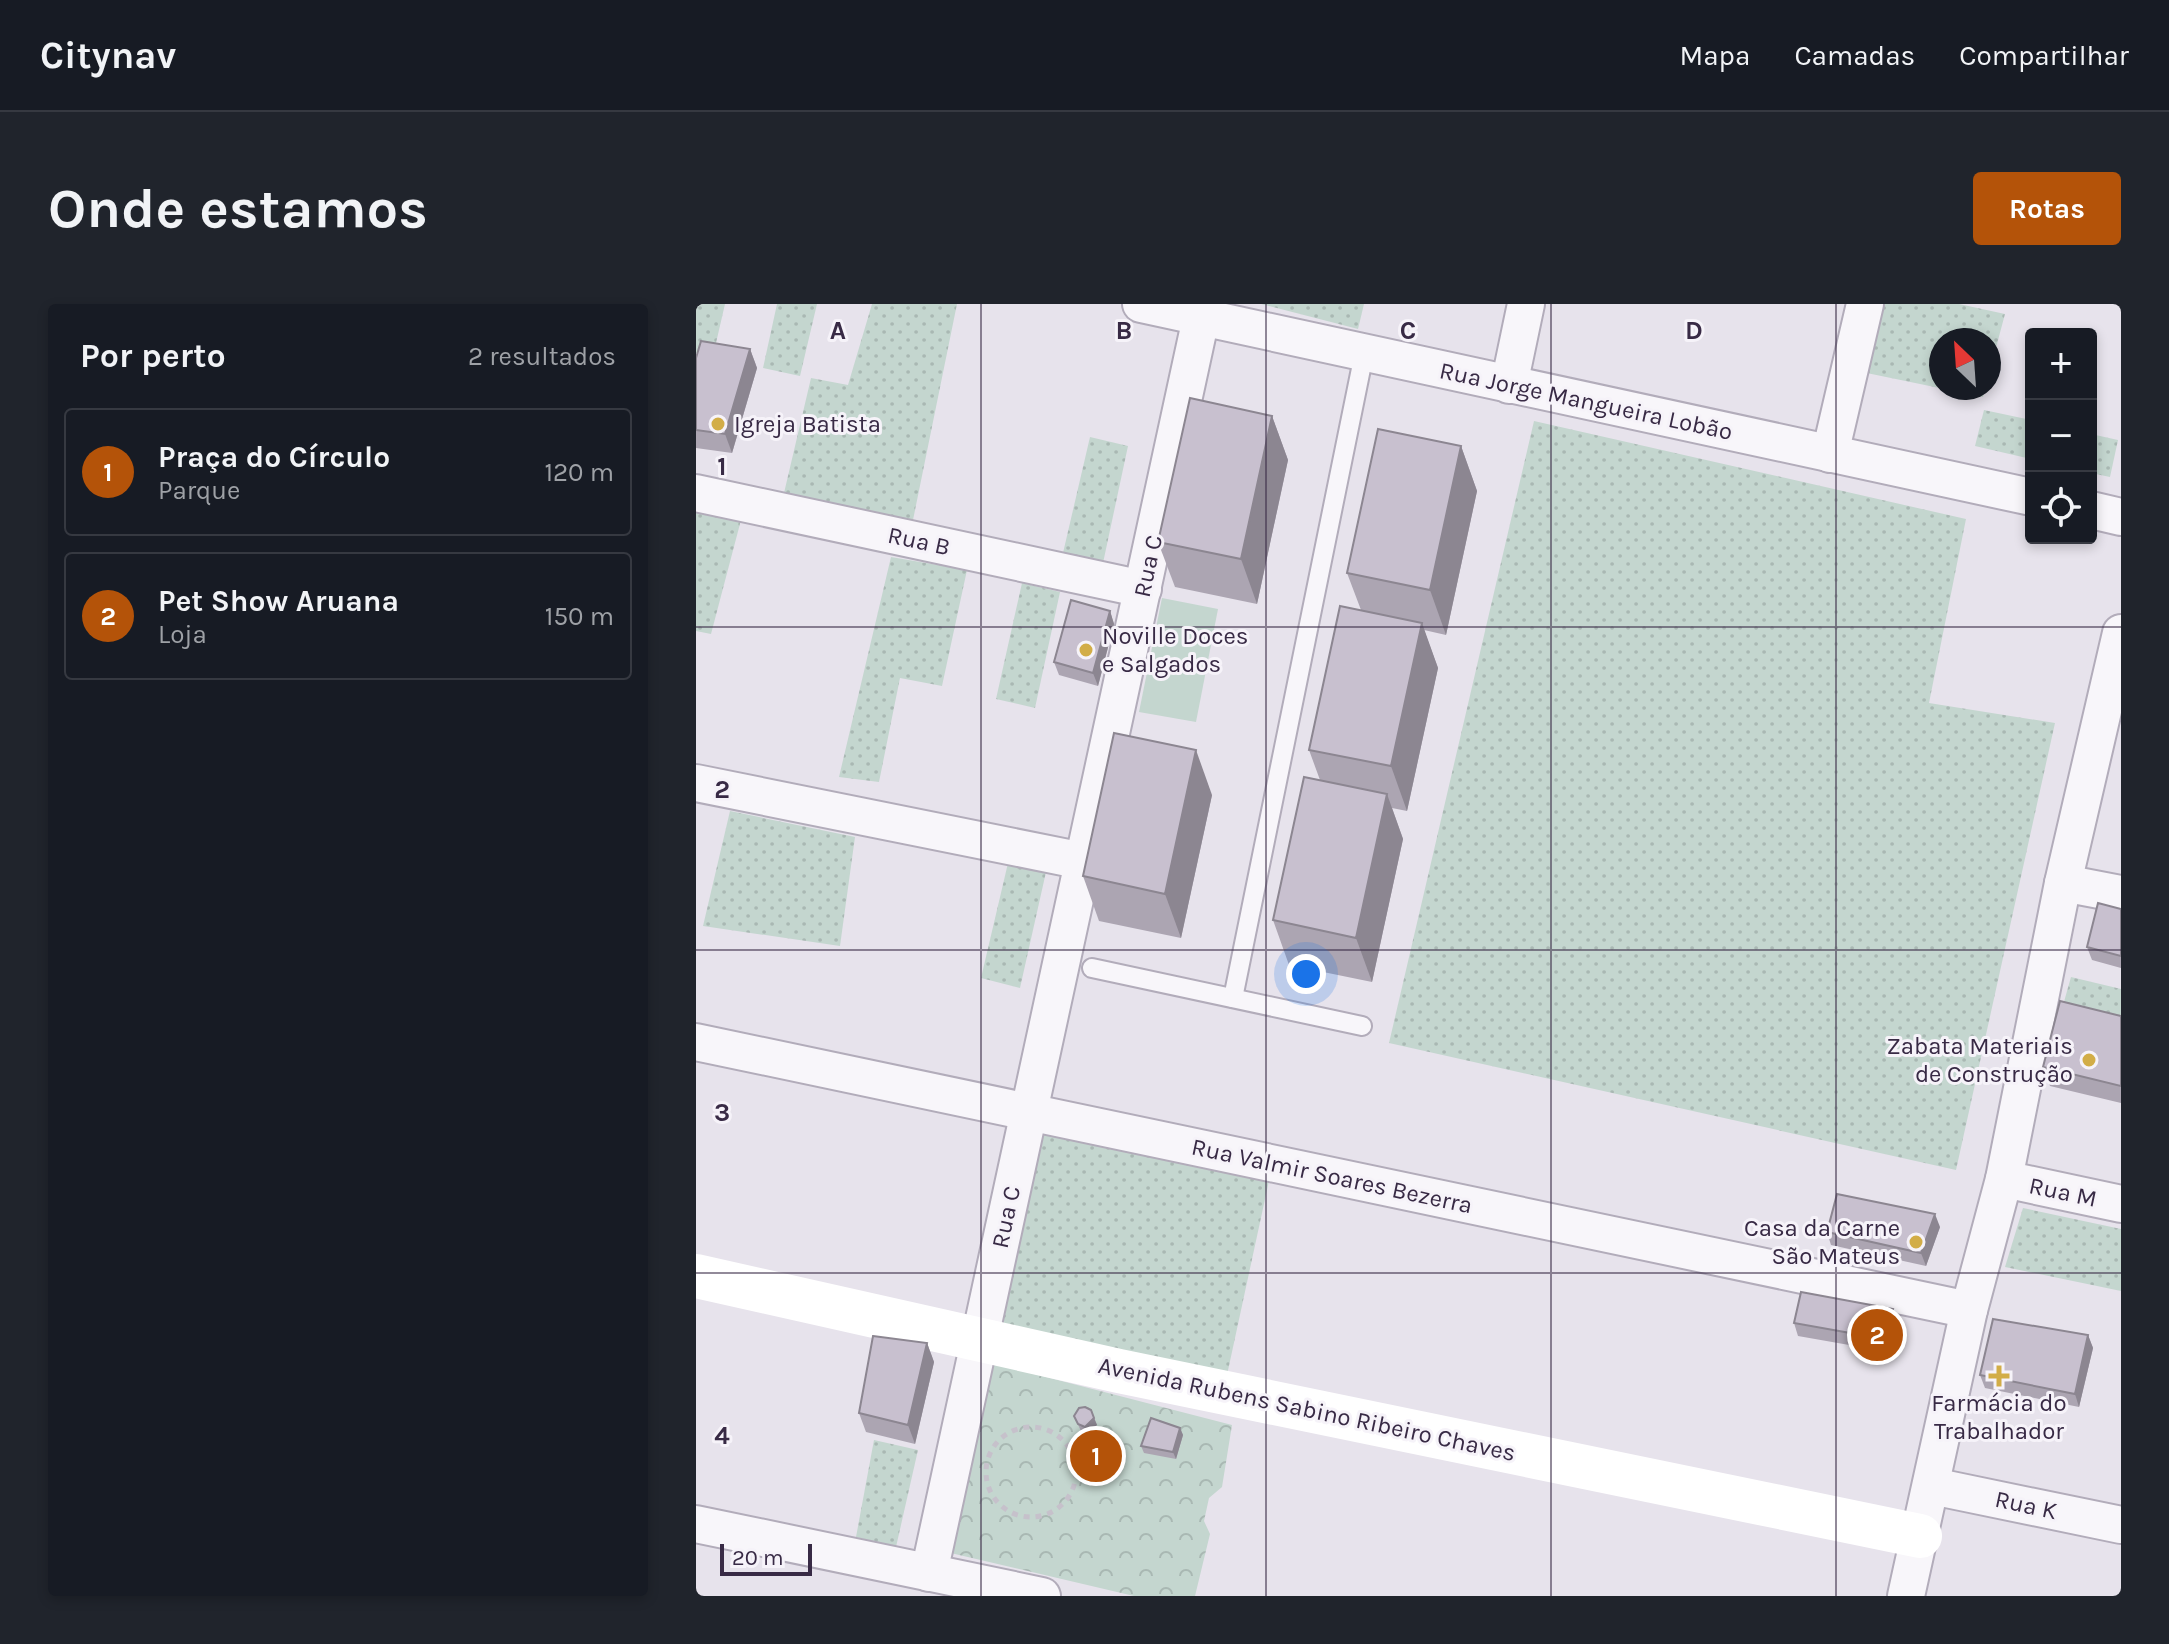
<!DOCTYPE html>
<html lang="pt">
<head>
<meta charset="utf-8">
<style>
  :root { --surface:#171b24; --page:#20242c; --text:#f1f3f6; --muted:#9ea1a6; --line:#363941; --accent:#b45309 }
  body { margin:0; font-family:Karla,sans-serif; background:var(--page); color:var(--text) }
  .controls { position:absolute; right:24px; top:24px; display:grid; overflow:hidden; border-radius:8px; box-shadow:0 4px 12px #0003 }
  .controls button { width:72px; height:72px; display:grid; place-items:center; padding:0; border:0; border-bottom:2px solid var(--line); background:var(--surface); color:var(--text); font:40px sans-serif }
  .compass { position:absolute; left:1233px; top:24px; width:72px; height:72px; border-radius:50%; background:var(--surface); box-shadow:0 4px 12px #0003; rotate:335deg }
  .scale { position:absolute; left:24px; bottom:20px; width:92px; box-sizing:border-box; padding-left:8px; border:4px solid #382a45; border-top:0; font-size:22px; line-height:28px; white-space:nowrap; color:#382a45; -webkit-text-stroke:6px #f6f3f9; paint-order:stroke }
  .you { position:absolute; left:610px; top:670px; width:28px; height:28px; margin:-20px; border:6px solid #fff; border-radius:50%; background:#1a73e8; box-shadow:0 0 0 12px #1a73e833 }
  .badge { display:grid; place-items:center; width:52px; height:52px; border-radius:50%; background:var(--accent); color:#fff; font-size:26px; font-weight:700 }
  .pin { position:absolute; translate:-50% -50%; border:4px solid #fff; box-shadow:0 2px 8px #0006 }
  .list { margin:0; padding:0; list-style:none }
  h2 { display:flex; justify-content:space-between; align-items:center; height:104px; margin:0; padding:0 32px; font-size:34px }
  h2 small { font-size:26px; font-weight:400; color:var(--muted) }
  .list li { display:grid; grid-template-columns:52px 1fr auto; gap:24px; align-items:center; box-sizing:border-box; height:128px; margin:0 16px 16px; padding:0 16px; border:2px solid var(--line); border-radius:8px }
  .list b { display:block; font-size:30px; white-space:nowrap }
  .list p { margin:0; font-size:26px; white-space:nowrap; color:var(--muted) }
  .list em { font-size:26px; font-style:normal; color:var(--muted) }
  .icon { flex:none; width:44px; height:44px; fill:none; stroke:currentColor; stroke-width:2; stroke-linecap:round; stroke-linejoin:round }
  .map { position:relative; flex:none; width:1425px; height:1292px; overflow:hidden; border-radius:8px }
  header { display:flex; align-items:center; gap:48px; box-sizing:border-box; height:112px; padding:0 40px; background:var(--surface); border-bottom:2px solid var(--line) }
  header strong { font-size:38px }
  nav { display:flex; gap:44px; margin-inline-start:auto; font-size:28px }
  .intro { display:flex; align-items:center; justify-content:space-between; box-sizing:border-box; height:192px; padding:0 48px }
  h1 { margin:0; font-size:56px }
  .button { padding:20px 36px; border-radius:8px; background:var(--accent); color:#fff; font-size:28px; font-weight:700 }
  main { display:flex; gap:48px; padding:0 48px }
  aside { flex:1; background:var(--surface); border-radius:8px; box-shadow:0 4px 12px #0003 }
  .map>svg:first-child { display:block }
  .grass { fill:url(#grass-dots) }
  .park { fill:url(#park-crowns) }
  .pitch { fill:#c4d6cf }
  .lines { fill:none; stroke-linecap:round; stroke-linejoin:round }
  .lane-casing { stroke:#b2acba; stroke-width:22 }
  .street-casing { stroke:#b2acba; stroke-width:40 }
  .path { stroke:#c6c1cb; stroke-width:5; stroke-dasharray:6 6; stroke-linecap:butt }
  .lane { stroke:#f8f6fa; stroke-width:18 }
  .street { stroke:#f8f6fa; stroke-width:36 }
  .secondary { stroke:#fff; stroke-width:44 }
  .wall { fill:#aca5b2 }
  .shaded-wall { fill:#8c8691 }
  .building { fill:#c8c0cf; stroke:#8c8691; stroke-width:2 }
  .grid { fill:none; stroke:#382a45; stroke-width:2; stroke-opacity:0.55 }
  .poi-dot { fill:#d2ad47; stroke:#f6f3f9; stroke-width:3 }
  .labels { text-anchor:middle; dominant-baseline:central; stroke-width:6; stroke-linejoin:round; paint-order:stroke }
  .street-label { font-size:24px; fill:#382a45; stroke:#f6f3f9 }
  .poi-label { font-size:24px; fill:#382a45; stroke:#f6f3f9; text-anchor:start }
  .grid-label { font-size:26px; text-anchor:middle; font-weight:bold; fill:#382a45; stroke:#f6f3f9; stroke-width:6; stroke-linejoin:round; paint-order:stroke }
</style>
</head>
<body>
<header>
<strong>Citynav</strong>
<nav><a>Mapa</a><a>Camadas</a><a>Compartilhar</a></nav>
</header>
<div class="intro"><h1>Onde estamos</h1><a class="button">Rotas</a></div>
<main>
<aside>
<h2>Por perto<small>2 resultados</small></h2>
<ul class="list">
<li><span class="badge">1</span><div><b>Praça do Círculo</b><p>Parque</p></div><em>120 m</em></li>
<li><span class="badge">2</span><div><b>Pet Show Aruana</b><p>Loja</p></div><em>150 m</em></li>
</ul>
</aside>
<div class="map">
<svg width="1425" height="1292" viewBox="0 0 1425 1292">
  <defs>
    <pattern id="grass-dots" width="8" height="8" patternUnits="userSpaceOnUse" patternTransform="scale(2)"><rect width="8" height="8" fill="#c4d6cf"/><path d="M2 2h.1M6 6h.1" fill="none" stroke="#a9b8b3" stroke-width="1.8" stroke-linecap="round"/></pattern>
    <pattern id="park-crowns" width="20" height="18" patternUnits="userSpaceOnUse" patternTransform="scale(2)"><rect width="20" height="18" fill="#c4d6cf"/><path d="M2 6a3 3 0 1 1 6 0M12 15a3 3 0 1 1 6 0" fill="none" stroke="#a9b8b3"/></pattern>
  </defs>
  <rect width="100%" height="100%" fill="#e7e3ec"/>
  <g class="grass">
    <polygon points="0,0 29,0 17,52 0,49"/>
    <polygon points="81,0 121,0 104,72 67,64"/>
    <polygon points="176,0 261,0 217,216 88,189 115,74 152,81"/>
    <polygon points="565,0 668,0 662,25"/>
    <polygon points="1171,0 1263,0 1309,10 1293,70 1293,36 1245,36 1245,84 1289,84 1287,93 1161,67"/>
    <polygon points="1288,106 1335,116 1335,155 1279,142"/>
    <polygon points="838,117 1270,215 1233,399 1359,419 1260,866 693,739"/>
    <polygon points="1395,130 1422,136 1414,173 1395,169"/>
    <polygon points="394,133 432,142 407,259 367,249"/>
    <polygon points="0,207 45,216 15,330 0,327"/>
    <polygon points="195,253 271,266 246,382 204,374 183,478 143,473"/>
    <polygon points="326,279 364,288 339,404 300,395"/>
    <polygon points="34,507 159,533 144,642 7,622"/>
    <polygon points="312,559 350,568 324,684 285,674"/>
    <polygon points="1375,673 1425,685 1425,725 1364,712"/>
    <polygon points="349,824 574,872 531,1071 305,1024"/>
    <polygon points="1327,904 1425,925 1425,987 1309,963"/>
    <polygon points="178,1136 222,1146 200,1243 160,1233"/>
  </g>
  <polygon class="park" points="292,1058 536,1121 526,1183 513,1194 508,1217 514,1230 499,1292 438,1292 246,1247"/>
  <polygon class="pitch" points="466,294 522,305 500,418 443,408"/>
  <g class="lines">
    <g class="lane-casing">
      <g id="lane">
        <polyline points="396,664 666,722"/>
        <polyline points="537,694 668,50"/>
      </g>
    </g>
    <g class="street-casing">
      <g id="street">
        <polyline points="445,0 1335,193"/>
        <polyline points="813,81 830,0"/>
        <polyline points="1134,150 1169,0"/>
        <polyline points="0,189 447,285"/>
        <polyline points="1395,206 1425,213"/>
        <polyline points="0,479 387,557"/>
        <polyline points="1367,579 1425,590"/>
        <polyline points="0,738 1273,1006"/>
        <polyline points="1308,875 1425,900"/>
        <polyline points="1236,1182 1425,1221"/>
        <polyline points="0,1220 346,1292"/>
        <polyline points="233,1269 508,0"/>
        <polyline points="1210,1292 1273,1006 1308,875 1367,579 1425,329"/>
      </g>
    </g>
    <circle class="path" cx="335" cy="1168" r="45"/>
    <use href="#lane" class="lane"/>
    <use href="#street" class="street"/>
    <polyline class="secondary" points="0,972 423,1067 1224,1232"/>
  </g>
  <g class="wall">
    <polygon points="54,45 61,64 36,149 0,144 0,54"/>
    <polygon points="576,112 592,156 561,300 479,283 462,238"/>
    <polygon points="765,142 781,187 750,331 728,326 742,364 711,507 696,504 707,535 676,678 593,661 577,616 624,476 613,446 665,306 651,269"/>
    <polygon points="414,307 418,320 402,382 363,371 358,358"/>
    <polygon points="516,491 485,634 403,617 387,572"/>
    <polygon points="1425,605 1425,664 1396,656 1391,643"/>
    <polygon points="1425,712 1425,799 1354,782 1347,763"/>
    <polygon points="1244,923 1230,962 1135,941 1131,928"/>
    <polygon points="1197,1005 1202,1018 1193,1048 1102,1032 1098,1019"/>
    <polygon points="1392,1031 1397,1044 1383,1103 1289,1084 1284,1071"/>
    <polygon points="231,1039 238,1058 219,1140 170,1128 163,1109"/>
    <polygon points="395,1106 401,1121 391,1129 385,1127 378,1112"/>
    <polygon points="484,1124 487,1131 480,1155 448,1149 445,1142"/>
  </g>
  <g class="shaded-wall">
    <polygon points="54,45 61,64 36,149 29,130"/>
    <polygon points="576,112 592,156 561,300 545,255"/>
    <polygon points="765,142 781,187 750,331 734,286"/>
    <polygon points="414,307 418,320 402,382 397,369"/>
    <polygon points="726,319 742,364 711,507 695,462"/>
    <polygon points="500,446 516,491 485,634 469,590"/>
    <polygon points="691,490 707,535 676,678 660,634"/>
    <polygon points="1239,910 1244,923 1230,962 1225,949"/>
    <polygon points="1197,1005 1202,1018 1193,1048 1188,1035"/>
    <polygon points="1392,1031 1397,1044 1383,1103 1379,1090"/>
    <polygon points="231,1039 238,1058 219,1140 212,1121"/>
    <polygon points="398,1114 401,1121 391,1129 389,1123"/>
    <polygon points="484,1124 487,1131 480,1155 477,1148"/>
  </g>
  <g class="building">
    <polygon points="5,37 54,45 29,130 0,126 0,54"/>
    <polygon points="494,94 576,112 545,255 462,238"/>
    <polygon points="682,125 765,142 734,286 651,269"/>
    <polygon points="375,296 414,307 397,369 358,358"/>
    <polygon points="644,302 726,319 695,462 613,446"/>
    <polygon points="418,429 500,446 469,590 387,572"/>
    <polygon points="608,473 691,490 660,634 577,616"/>
    <polygon points="1402,599 1425,605 1425,652 1391,643"/>
    <polygon points="1364,697 1425,712 1425,782 1347,763"/>
    <polygon points="1141,890 1239,910 1225,949 1131,928"/>
    <polygon points="1105,988 1197,1005 1188,1035 1098,1019"/>
    <polygon points="1297,1015 1392,1031 1379,1090 1284,1071"/>
    <polygon points="177,1032 231,1039 212,1121 163,1109"/>
    <polygon points="389,1103 395,1106 398,1114 389,1123 382,1120 378,1112 383,1104"/>
    <polygon points="455,1114 484,1124 477,1148 445,1142"/>
  </g>
  <path class="grid" d="M285,0V1292M570,0V1292M855,0V1292M1140,0V1292M0,323H1425M0,646H1425M0,969H1425"/>
  <g class="poi-dot">
    <circle cx="22" cy="120" r="8"/>
    <circle cx="390" cy="346" r="8"/>
    <circle cx="1393" cy="756" r="8"/>
    <circle cx="1220" cy="938" r="8"/>
    <path d="M1299 1060h8v8h8v8h-8v8h-8v-8h-8v-8h8z"/>
  </g>
  <g class="labels">
    <g class="street-label">
      <text transform="translate(890 97) rotate(12)">Rua Jorge Mangueira Lobão</text>
      <text transform="translate(223 237) rotate(12)">Rua B</text>
      <text transform="translate(452 262) rotate(-78)">Rua C</text>
      <text transform="translate(636 872) rotate(12)">Rua Valmir Soares Bezerra</text>
      <text transform="translate(1367 888) rotate(12)">Rua M</text>
      <text transform="translate(310 913) rotate(-78)">Rua C</text>
      <text transform="translate(611 1105) rotate(12)">Avenida Rubens Sabino Ribeiro Chaves</text>
      <text transform="translate(1330 1201) rotate(12)">Rua K</text>
    </g>
    <g class="poi-label">
      <text x="38" y="120">Igreja Batista</text>
      <text x="406" y="332">Noville Doces<tspan x="406" dy="28">e Salgados</tspan></text>
      <text x="1377" y="742" text-anchor="end">Zabata Materiais<tspan x="1377" dy="28">de Construção</tspan></text>
      <text x="1204" y="924" text-anchor="end">Casa da Carne<tspan x="1204" dy="28">São Mateus</tspan></text>
      <text x="1303" y="1099" text-anchor="middle">Farmácia do<tspan x="1303" dy="28">Trabalhador</tspan></text>
    </g>
  </g>
  <g class="grid-label">
    <text x="142" y="35">A</text>
    <text x="428" y="35">B</text>
    <text x="712" y="35">C</text>
    <text x="998" y="35">D</text>
    <text x="26" y="171">1</text>
    <text x="26" y="494">2</text>
    <text x="26" y="817">3</text>
    <text x="26" y="1140">4</text>
  </g>
</svg>
<div class="controls">
<button>+</button>
<button>−</button>
<button><svg class="icon" aria-label="locate" viewBox="0 0 24 24"><circle cx="12" cy="12" r="6"/><path d="M12 2v4M12 18v4M2 12h4M18 12h4"/></svg></button>
</div>
<svg class="compass" viewBox="-18 -18 36 36"><path d="M0-13l5 13h-10z" fill="#e53935"/><path d="M0 13l5-13h-10z" fill="#9ea1a6"/></svg>
<div class="scale">20 m</div>
<div class="you"></div>
<div class="pin badge" style="left:400px;top:1152px">1</div>
<div class="pin badge" style="left:1181px;top:1031px">2</div>
</div>
</main>
</body>
</html>
